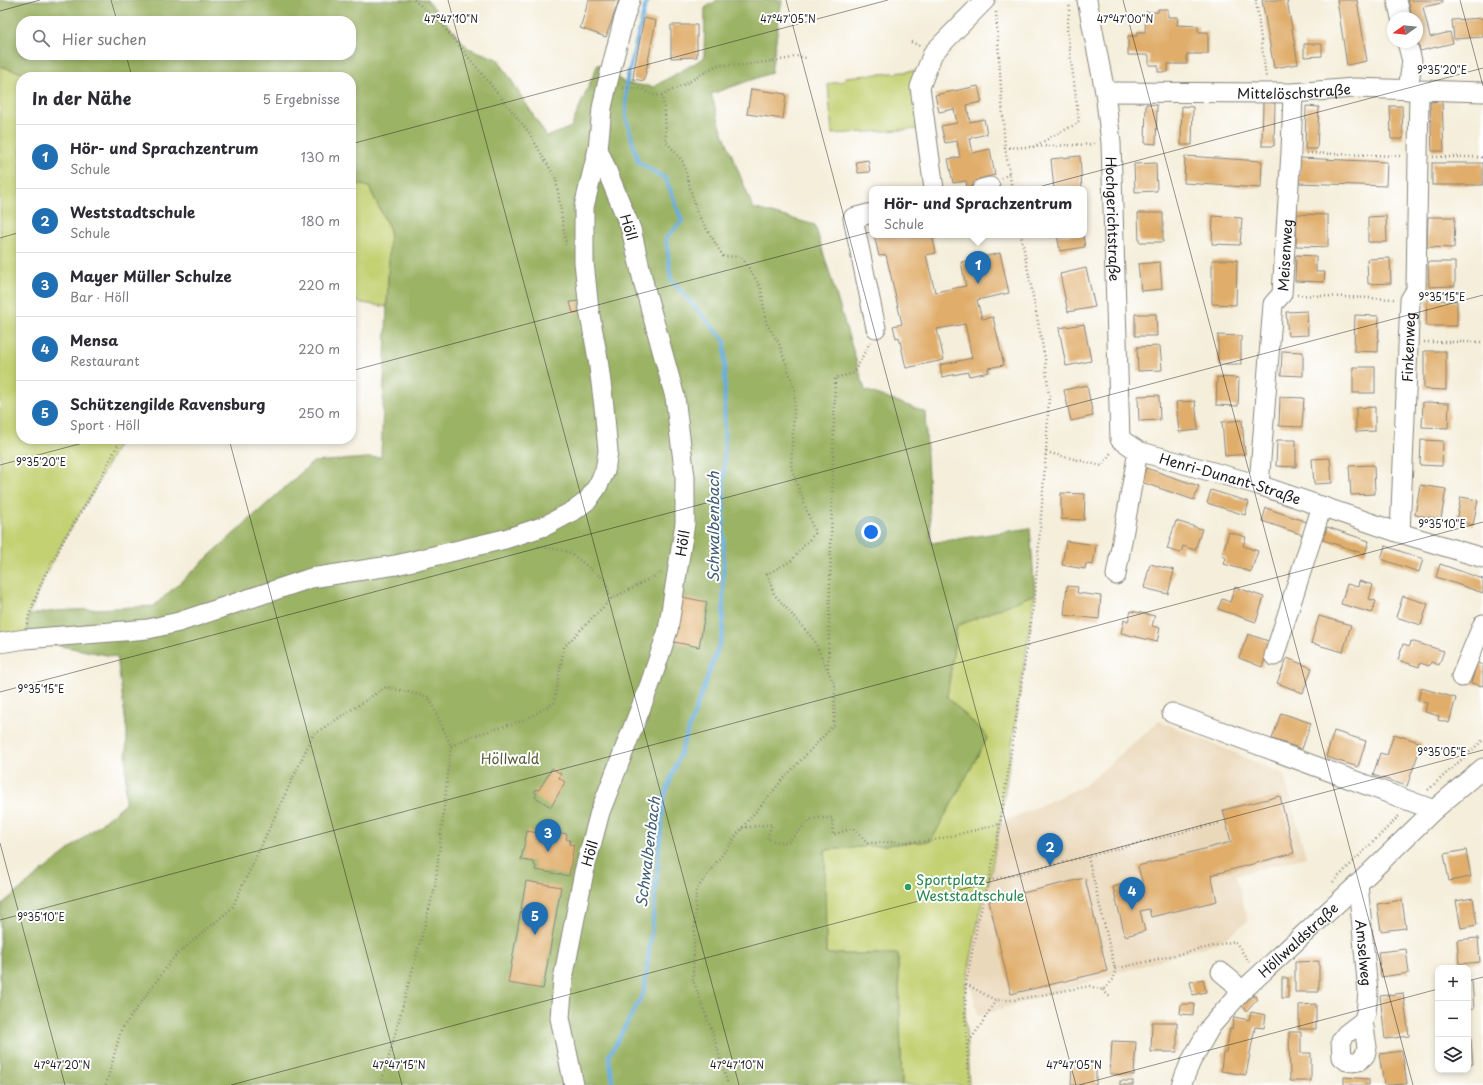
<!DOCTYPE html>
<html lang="de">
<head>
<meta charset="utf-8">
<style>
  :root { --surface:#fff; --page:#f2f2f3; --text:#2b2b33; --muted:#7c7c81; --line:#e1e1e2; --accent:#1f6fb2 }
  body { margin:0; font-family:"Playpen Sans",sans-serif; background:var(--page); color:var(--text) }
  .controls { position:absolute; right:12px; bottom:12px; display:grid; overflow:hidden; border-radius:8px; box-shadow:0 2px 6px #0003 }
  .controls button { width:36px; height:36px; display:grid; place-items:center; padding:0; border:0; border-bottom:1px solid var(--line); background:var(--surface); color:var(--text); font:20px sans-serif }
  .compass { position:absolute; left:1387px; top:12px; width:36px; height:36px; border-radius:50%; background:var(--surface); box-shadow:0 2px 6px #0003; rotate:255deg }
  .you { position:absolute; left:871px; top:532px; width:14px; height:14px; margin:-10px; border:3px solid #fff; border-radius:50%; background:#1a73e8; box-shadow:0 0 0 6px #1a73e833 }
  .badge { display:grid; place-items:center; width:26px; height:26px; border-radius:50%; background:var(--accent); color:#fff; font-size:13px; font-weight:700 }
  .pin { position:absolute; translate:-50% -33px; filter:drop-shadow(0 1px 2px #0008) }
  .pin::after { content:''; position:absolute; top:21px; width:14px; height:12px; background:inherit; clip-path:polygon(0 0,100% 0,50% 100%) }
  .popup { position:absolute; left:869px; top:186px; width:218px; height:52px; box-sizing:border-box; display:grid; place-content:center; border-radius:8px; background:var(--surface); filter:drop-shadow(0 1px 3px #0005); font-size:13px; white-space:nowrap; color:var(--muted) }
  .popup b { font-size:15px; color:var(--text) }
  .popup::after { content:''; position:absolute; left:50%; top:100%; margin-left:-8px; border:8px solid transparent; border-top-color:var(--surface) }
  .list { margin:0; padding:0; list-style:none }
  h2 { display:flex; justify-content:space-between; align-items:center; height:52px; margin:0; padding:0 16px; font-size:17px }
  h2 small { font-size:13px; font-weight:400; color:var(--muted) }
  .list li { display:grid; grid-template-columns:26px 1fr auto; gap:12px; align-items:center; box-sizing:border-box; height:64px; padding:0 16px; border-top:1px solid var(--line) }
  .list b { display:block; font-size:15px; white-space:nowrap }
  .list p { margin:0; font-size:13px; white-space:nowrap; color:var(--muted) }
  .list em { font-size:13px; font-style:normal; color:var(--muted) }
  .icon { flex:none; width:22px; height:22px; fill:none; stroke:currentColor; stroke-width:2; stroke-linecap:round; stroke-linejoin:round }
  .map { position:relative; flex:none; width:1483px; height:1085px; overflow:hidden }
  .search { position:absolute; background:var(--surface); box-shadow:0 2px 6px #0003; left:16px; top:16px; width:340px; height:44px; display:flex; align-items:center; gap:10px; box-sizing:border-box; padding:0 14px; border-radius:16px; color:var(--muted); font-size:15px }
  .panel { position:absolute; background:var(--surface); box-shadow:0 2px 6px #0003; left:16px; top:72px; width:340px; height:372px; border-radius:16px }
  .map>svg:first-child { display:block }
  .built { fill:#ead8ba }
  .green { fill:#c4d173; stroke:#707648 }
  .forest { fill:#9bb365; stroke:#5c6840; fill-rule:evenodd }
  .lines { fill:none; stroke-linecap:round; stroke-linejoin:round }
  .stream { stroke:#67addd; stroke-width:4 }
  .building { fill:#e0ad6b }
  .minor-casing { stroke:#88857b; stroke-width:21 }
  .path { stroke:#88857b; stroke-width:2.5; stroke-dasharray:1 3; stroke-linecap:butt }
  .minor { stroke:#fff; stroke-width:19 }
  .ticks { fill:none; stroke:#1c1c1c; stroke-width:1; stroke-opacity:0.45 }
  .leisure-dot { fill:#2e9e5b; stroke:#fff; stroke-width:1.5 }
  .labels { text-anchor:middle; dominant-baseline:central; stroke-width:4; stroke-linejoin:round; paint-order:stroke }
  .street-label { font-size:14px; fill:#1c1c1c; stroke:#fff }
  .park-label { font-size:14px; fill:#575b3a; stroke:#fff }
  .leisure-label { font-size:14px; fill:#27864d; stroke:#fff; text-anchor:start }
  .water-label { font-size:15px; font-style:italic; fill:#3e5d73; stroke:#fff }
  .ticks-label { font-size:10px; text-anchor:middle; fill:#1c1c1c; stroke:#fff; stroke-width:4; stroke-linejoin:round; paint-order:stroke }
</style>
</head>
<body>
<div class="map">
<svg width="1483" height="1085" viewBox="0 0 1483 1085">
  <rect width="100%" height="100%" fill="#fff"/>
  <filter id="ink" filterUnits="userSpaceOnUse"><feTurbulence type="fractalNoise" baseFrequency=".025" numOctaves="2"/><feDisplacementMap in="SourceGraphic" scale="8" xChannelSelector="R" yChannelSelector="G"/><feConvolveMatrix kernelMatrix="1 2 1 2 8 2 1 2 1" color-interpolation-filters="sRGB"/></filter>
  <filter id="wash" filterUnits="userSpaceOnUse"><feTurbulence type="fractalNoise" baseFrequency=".012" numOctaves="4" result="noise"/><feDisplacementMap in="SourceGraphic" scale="16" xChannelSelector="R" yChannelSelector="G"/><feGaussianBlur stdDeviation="0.9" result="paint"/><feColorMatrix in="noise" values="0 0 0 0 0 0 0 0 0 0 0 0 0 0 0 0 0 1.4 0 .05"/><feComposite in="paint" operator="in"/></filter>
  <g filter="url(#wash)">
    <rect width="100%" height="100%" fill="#f4eeda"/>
    <polygon class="built" points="1159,721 1284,774 1306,857 1236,875 1248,921 1219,942 978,1016 960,935 967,838 1084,786"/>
    <g class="green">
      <polygon points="0,66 35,77 21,77 21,439 121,439 92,494 66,536 43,579 29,615 25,639 0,643"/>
      <polygon points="915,71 920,129 832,134 828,84 844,81 845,77"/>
      <polygon points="351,182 369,187 390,230 387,307 351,301"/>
      <polygon points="1035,594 1000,824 989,881 978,921 966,984 965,1013 969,1085 902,1085 898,954 826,954 825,850 931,841 988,737 947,697 957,625"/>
    </g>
    <path class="forest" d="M0,0H427L468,48L498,59L547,137L571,127L598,64L625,83L653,87L704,58L705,8L717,0H782L771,73L711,94L720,125L753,208L815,225L865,390L925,412L931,543L1030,528L1035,594L957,626L947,697L988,737L931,841L825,850L826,954H898L902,1085H0V913L2,904L125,804L127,732L117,657L25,639L29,615L55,611L154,606L313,462L381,457L390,230L369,187L351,182V77H35L0,66ZM21,21H351V55H21Z"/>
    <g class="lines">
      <polyline class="stream" points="613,1085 609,1056 644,992 652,927 664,798 723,634 725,341 671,280 666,238 682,221 666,179 638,162 626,117 626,84 645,6 649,0"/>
    </g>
    <g id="blocks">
      <g class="building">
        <polygon points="589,0 619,0 606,37 580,28"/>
        <polygon points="1262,0 1287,0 1298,64 1274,68"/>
        <polygon points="1337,0 1357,0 1367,61 1347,65"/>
        <polygon points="1408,0 1442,0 1442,3 1423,7 1430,37 1450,32 1453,43 1420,51 1417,38 1417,18 1412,18"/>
        <polygon points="1158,9 1168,9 1168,17 1178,17 1177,25 1198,26 1198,32 1208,32 1208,54 1187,54 1187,64 1168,64 1168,72 1158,72 1158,65 1149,65 1149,55 1128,55 1128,36 1137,36 1137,32 1145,32 1146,12 1158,12"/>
        <polygon points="644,18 656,21 644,81 633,79 634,70"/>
        <polygon points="1483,18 1483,37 1454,39 1452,20"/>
        <polygon points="671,25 697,25 697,57 671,58"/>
        <polygon points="1304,44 1322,44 1322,56 1304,57"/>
        <polygon points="978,86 982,102 967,105 970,122 984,119 987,134 970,138 973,153 990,149 995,175 979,179 980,185 967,188 966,181 953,183 948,159 960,157 957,141 945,143 941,126 957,123 954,109 939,112 935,95"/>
        <polygon points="751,89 786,94 783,119 747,114"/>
        <polygon points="1442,101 1444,151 1432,151 1430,102"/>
        <polygon points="1263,102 1275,103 1274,146 1262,146"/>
        <polygon points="1146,104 1157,105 1156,144 1145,143"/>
        <polygon points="1182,106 1193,107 1192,145 1181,145"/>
        <polygon points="1306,106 1319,107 1317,149 1305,149"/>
        <polygon points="1390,106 1402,106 1403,139 1391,139"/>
        <polygon points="1080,156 1082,189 1054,189 1051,159"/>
        <polygon points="1185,156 1262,161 1261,188 1184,183"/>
        <polygon points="1300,158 1387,162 1386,186 1299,183"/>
        <polygon points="868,160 870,172 858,173 856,162"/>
        <polygon points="1156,163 1157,191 1135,192 1134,164"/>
        <rect x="1432" y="163" width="51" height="22"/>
        <polygon points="1138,213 1163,213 1163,242 1139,242"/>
        <polygon points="1297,214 1328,215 1328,247 1296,246"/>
        <polygon points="1213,216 1242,218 1240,245 1212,244"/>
        <polygon points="1386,216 1387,242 1368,242 1368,217"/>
        <polygon points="1428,217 1455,217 1454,248 1427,247"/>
        <polygon points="874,235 932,235 936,253 926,255 935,292 966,286 961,262 1000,253 1009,293 977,300 982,319 993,317 1004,365 988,368 989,372 969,376 968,372 942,377 940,365 972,358 965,324 937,329 944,360 906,368 899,337 896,338 893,326 902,324 886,255 879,256"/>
        <polygon points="1057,235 1083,235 1085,247 1060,251"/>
        <polygon points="1296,255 1316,256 1316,272 1325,272 1324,282 1295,281"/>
        <polygon points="1390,258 1391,283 1368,284 1367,259"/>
        <polygon points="1212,260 1237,260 1236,305 1212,304"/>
        <polygon points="1160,262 1162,289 1141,291 1138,264"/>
        <polygon points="1428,262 1455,262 1455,286 1429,287"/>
        <polygon points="1086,268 1095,307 1068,312 1060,274"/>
        <polygon points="1427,300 1457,301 1457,326 1426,326"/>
        <polygon points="578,301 580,312 573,313 570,302"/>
        <polygon points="1307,311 1308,335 1288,336 1286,312"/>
        <polygon points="1135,314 1156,314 1157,336 1135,336"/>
        <polygon points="1355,315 1379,316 1378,352 1354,351"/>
        <polygon points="1084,324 1091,361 1066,366 1059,328"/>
        <polygon points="1218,335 1241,336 1241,364 1218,364"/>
        <polygon points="1160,346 1162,370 1138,371 1137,347"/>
        <polygon points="1282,351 1303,352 1303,376 1281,375"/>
        <polygon points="1424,351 1446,351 1446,390 1424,389"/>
        <rect x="1353" y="367" width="22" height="26"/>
        <polygon points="1217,377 1239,378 1238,406 1216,405"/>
        <polygon points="1087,385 1093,416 1071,421 1064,390"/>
        <polygon points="1159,395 1160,420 1139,421 1138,396"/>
        <polygon points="1280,397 1304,398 1302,427 1279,426"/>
        <polygon points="1195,401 1198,430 1179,432 1176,402"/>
        <polygon points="1423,402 1449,403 1448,428 1422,427"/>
        <polygon points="1375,407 1375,431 1356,432 1356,408"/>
        <polygon points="1242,420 1245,454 1225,456 1222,422"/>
        <polygon points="1277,440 1296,440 1296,467 1276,466"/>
        <polygon points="1421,440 1443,441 1442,466 1420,465"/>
        <polygon points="1330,458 1332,483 1314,484 1312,459"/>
        <polygon points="1374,465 1375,494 1351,495 1349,466"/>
        <polygon points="1146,468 1199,486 1194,500 1141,482"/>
        <polygon points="1420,485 1446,489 1441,519 1415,515"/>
        <polygon points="1211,490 1249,502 1245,515 1207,503"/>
        <polygon points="1061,493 1085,494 1084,520 1061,519"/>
        <polygon points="1461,497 1478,500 1473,525 1456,521"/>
        <polygon points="1266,508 1307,522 1303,535 1262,521"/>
        <polygon points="1176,521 1202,529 1195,550 1183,546 1181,553 1167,549"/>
        <polygon points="1327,527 1369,541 1365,554 1323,540"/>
        <polygon points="1229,532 1246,537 1243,546 1258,551 1251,572 1224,564 1226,558 1222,555"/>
        <polygon points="1066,541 1096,545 1093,565 1086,564 1085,569 1062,565"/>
        <polygon points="1385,546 1423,559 1419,572 1381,559"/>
        <polygon points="1150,564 1174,570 1168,594 1144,588"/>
        <polygon points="1440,564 1483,579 1483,593 1436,577"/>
        <polygon points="1359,581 1373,585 1369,599 1376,601 1372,613 1341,604 1347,584 1358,587"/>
        <polygon points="1067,586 1078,587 1077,593 1101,596 1099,619 1064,615"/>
        <polygon points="1235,587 1264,597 1256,622 1218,609 1222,599 1230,602"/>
        <polygon points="1403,596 1428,604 1421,625 1396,617"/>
        <polygon points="682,597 707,602 699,647 674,642"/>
        <polygon points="1131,611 1155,616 1152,626 1160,628 1157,642 1121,633 1124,620 1128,621"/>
        <polygon points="1319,616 1351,625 1343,652 1311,643"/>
        <polygon points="1248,634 1271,642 1262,667 1239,658"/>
        <polygon points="1411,641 1444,651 1439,665 1431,662 1429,666 1420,663 1419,667 1398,660 1403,644 1410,646"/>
        <polygon points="1287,658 1312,668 1303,693 1277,683"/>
        <polygon points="1477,663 1483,665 1483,686 1471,683"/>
        <polygon points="1421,688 1456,698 1449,723 1438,720 1439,716 1425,712 1427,703 1418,701"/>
        <polygon points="1281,713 1311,723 1302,749 1272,739"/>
        <polygon points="1334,731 1366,741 1358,767 1326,757"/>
        <polygon points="1394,734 1422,743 1407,786 1373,775 1380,753 1387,755"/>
        <polygon points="552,768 561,774 559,778 565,782 551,807 535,797 537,794 534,792 536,789 539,790"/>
        <polygon points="1280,796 1294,853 1211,875 1217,901 1151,917 1149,909 1140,911 1145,931 1125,936 1113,887 1132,882 1135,891 1144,888 1138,866 1231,842 1223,810"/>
        <polygon points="527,831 549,835 549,831 567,834 566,839 570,840 569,844 574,845 569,876 535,870 536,866 534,865 534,862 521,860"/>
        <polygon points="1466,850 1471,877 1449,881 1444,854"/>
        <polygon points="1085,878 1107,971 1011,994 989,901"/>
        <polygon points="526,881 561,887 543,989 508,983"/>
        <polygon points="1473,898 1477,925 1461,928 1456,901"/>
        <polygon points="1402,900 1406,928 1381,931 1377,904"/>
        <polygon points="1478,938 1480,962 1459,964 1457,940"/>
        <polygon points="1406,949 1409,973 1381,977 1378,952"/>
        <polygon points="1319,961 1319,992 1295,992 1295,962"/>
        <rect x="1282" y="978" width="6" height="20"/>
        <polygon points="1203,979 1206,992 1193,995 1190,982"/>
        <polygon points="1468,981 1472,981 1474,1009 1468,1010"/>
        <polygon points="1403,993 1409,1036 1385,1039 1380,996"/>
        <polygon points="1254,995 1258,999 1247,1011 1242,1006"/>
        <polygon points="1181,1004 1194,1004 1193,1015 1180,1014"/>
        <polygon points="1316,1004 1316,1029 1299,1029 1299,1005"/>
        <polygon points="1251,1012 1266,1015 1264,1028 1255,1027 1246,1075 1221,1071 1223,1052 1226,1052 1230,1028 1232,1029 1234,1017 1249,1020"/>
        <polygon points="1152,1022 1177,1022 1177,1052 1151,1052"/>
        <polygon points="1468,1028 1470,1028 1473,1064 1468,1064"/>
        <polygon points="1289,1032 1301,1032 1301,1053 1311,1053 1311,1081 1290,1081"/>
        <polygon points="1112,1041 1136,1042 1134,1075 1110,1074"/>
        <polygon points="1402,1051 1407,1084 1384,1085 1379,1054"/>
        <polygon points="1072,1064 1096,1065 1096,1085 1071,1085"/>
        <polygon points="1344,1077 1369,1079 1369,1085 1344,1085"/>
        <rect x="1120" y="1081" width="13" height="4"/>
      </g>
    </g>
  </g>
  <g filter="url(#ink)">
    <use href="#blocks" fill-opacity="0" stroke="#88857b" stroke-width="1"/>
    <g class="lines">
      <g class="minor-casing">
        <g id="minor">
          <path id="s1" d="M1087,0L1105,92L1111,143L1120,439L1138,451L1259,485L1400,533L1483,558"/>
          <polyline points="1397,0 1401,18"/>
          <polyline points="1407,42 1412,61 1408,90"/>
          <path id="s2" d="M1105,92L1293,93L1354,88L1483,92"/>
          <polyline points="934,189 920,87 933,53 985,0"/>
          <polyline points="982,189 990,187"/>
          <polyline points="872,213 853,218 876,328"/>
          <path id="s3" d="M1259,485L1273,304L1282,294L1291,152L1293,93"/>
          <path id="s4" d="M1400,533L1410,300L1416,290L1419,90"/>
          <polyline points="1116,575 1138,451"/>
          <polyline points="0,643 25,639 148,629 179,622 311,578 396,565 505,539 545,526 575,510 588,500 597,487 605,471 608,451 604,407 598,359 589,310 584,262 584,207 598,149 602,108 607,85 623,22 630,0"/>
          <polyline points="1274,656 1322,506"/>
          <polyline points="1461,677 1483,624"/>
          <polyline points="1172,713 1434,810"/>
          <path id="s5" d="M1358,884L1368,992L1366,1013L1363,1021L1367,1047L1365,1055L1359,1061L1353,1062L1347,1061L1342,1057L1341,1041L1346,1034L1363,1021"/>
          <polyline points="1221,972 1233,982 1241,992"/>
          <path id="s6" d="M574,1085L560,1018L563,979L584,872L600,812L650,684L668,630L685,523V477L675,397L644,285L631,229L598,149"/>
          <path id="s7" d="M1181,1085L1191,1061L1211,1026L1241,992L1358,884L1434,810L1483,768"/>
        </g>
      </g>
      <g class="path">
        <polyline points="414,0 440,22 528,131 556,179 566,245"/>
        <polyline points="1256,0 1266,78"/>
        <polyline points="996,12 1005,148 1012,189"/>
        <polyline points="911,42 920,46"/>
        <polyline points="623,88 643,89 652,95 662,95 687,83 717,65 744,65 787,59 798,56 806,58"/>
        <polyline points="662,95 665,112 666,141 683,162 697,213 723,256 742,257 761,288 766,323 779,343 795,390 791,467 815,533 791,561 767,574 774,594 814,640 835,686 834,725 784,778 742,828 696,890 693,980 713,1034 728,1085"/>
        <polyline points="1033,147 1076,124 1079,121 1067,29 1070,4"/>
        <polyline points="1005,148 1096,144"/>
        <polyline points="1307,153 1402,156"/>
        <polyline points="1433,157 1483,157"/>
        <polyline points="1002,179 1009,173"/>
        <polyline points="1297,295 1394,299"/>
        <polyline points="1424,342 1483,342"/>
        <polyline points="1046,452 1102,466 1112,451"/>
        <polyline points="538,546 569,552 605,580 611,599"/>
        <polyline points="27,624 29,615 43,579 66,536 92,494 121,439"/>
        <polyline points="828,668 835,378 854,373 870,342"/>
        <polyline points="451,746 470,737 525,720 554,703 564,647 611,599 661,573"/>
        <polyline points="1428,790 1483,740"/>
        <polyline points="742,828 772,824 767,839 787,843 810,820 817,818 832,818 833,835 853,828 868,843 931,841 1000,824"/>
        <polyline points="1088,857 1115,969"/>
        <polyline points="989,881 1219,823"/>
        <polyline points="1333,882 1400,815"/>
        <polyline points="966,984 995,1000"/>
        <polyline points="1103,990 1110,997"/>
        <polyline points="967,1045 980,1026 996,1000 1014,1000 1090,986 1103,990 1114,979 1115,969 1235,941 1249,962"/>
        <polyline points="106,1085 121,1030 174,957 232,908 313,735 386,687 429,697 451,746 435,887 385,1071 380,1085"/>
        <polyline points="969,1085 965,1013 966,984 978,921 989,881 1000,824 1035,594 1046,452 1049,396 1045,358 1021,235"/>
      </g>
      <use href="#minor" class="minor"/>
    </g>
  </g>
  <path class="ticks" d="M111,0L117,21M448,0L739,1085M786,0L1076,1085M1123,0L1413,1085M1460,0L1483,86M0,11L40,0M126,55L132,77M351,144L888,0M0,238L21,232M351,371L1483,68M229,439L402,1085M0,465L98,439M0,692L1483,295M0,843L65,1085M0,920L1483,522M1468,981L1483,977M231,1085L1483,750M1079,1085L1438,989"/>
  <circle class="leisure-dot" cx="908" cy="887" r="4"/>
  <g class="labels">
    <g class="street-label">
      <text stroke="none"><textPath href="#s2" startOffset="189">Mittelöschstraße</textPath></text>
      <text stroke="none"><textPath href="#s1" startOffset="221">Hochgerichtstraße</textPath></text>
      <text transform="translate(629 227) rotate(73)">Höll</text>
      <text stroke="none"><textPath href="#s3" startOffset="234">Meisenweg</textPath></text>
      <text stroke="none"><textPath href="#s4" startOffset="186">Finkenweg</textPath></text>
      <text stroke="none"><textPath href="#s1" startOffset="559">Henri-Dunant-Straße</textPath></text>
      <text stroke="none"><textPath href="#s6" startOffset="561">Höll</textPath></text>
      <text stroke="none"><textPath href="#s6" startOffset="236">Höll</textPath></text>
      <text stroke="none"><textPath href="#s7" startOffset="189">Höllwaldstraße</textPath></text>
      <text stroke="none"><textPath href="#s5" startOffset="69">Amselweg</textPath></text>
    </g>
    <g class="park-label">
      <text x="510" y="758">Höllwald</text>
    </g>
    <g class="leisure-label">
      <text x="916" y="879">Sportplatz<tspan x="916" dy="16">Weststadtschule</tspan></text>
    </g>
    <g class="water-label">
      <text transform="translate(712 527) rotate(-90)">Schwalbenbach</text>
      <text transform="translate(647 852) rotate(-83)">Schwalbenbach</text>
    </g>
  </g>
  <g class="ticks-label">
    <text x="451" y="23">47°47'10"N</text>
    <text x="788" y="23">47°47'05"N</text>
    <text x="1125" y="23">47°47'00"N</text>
    <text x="1442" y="74">9°35'20"E</text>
    <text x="1442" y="301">9°35'15"E</text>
    <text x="41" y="466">9°35'20"E</text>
    <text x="1442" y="528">9°35'10"E</text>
    <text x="41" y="693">9°35'15"E</text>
    <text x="1442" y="756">9°35'05"E</text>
    <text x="41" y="921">9°35'10"E</text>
    <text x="62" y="1069">47°47'20"N</text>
    <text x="399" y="1069">47°47'15"N</text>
    <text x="737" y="1069">47°47'10"N</text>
    <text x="1074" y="1069">47°47'05"N</text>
  </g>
</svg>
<div class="controls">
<button>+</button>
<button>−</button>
<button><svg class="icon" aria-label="layers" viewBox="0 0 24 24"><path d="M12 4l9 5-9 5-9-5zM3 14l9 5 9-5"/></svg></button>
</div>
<svg class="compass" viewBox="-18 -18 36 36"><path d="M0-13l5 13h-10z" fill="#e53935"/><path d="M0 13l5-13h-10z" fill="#7c7c81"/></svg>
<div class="you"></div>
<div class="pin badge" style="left:978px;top:284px">1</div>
<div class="popup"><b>Hör- und Sprachzentrum</b>Schule</div>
<div class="pin badge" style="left:1050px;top:866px">2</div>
<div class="pin badge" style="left:548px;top:852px">3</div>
<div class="pin badge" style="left:1132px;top:910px">4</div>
<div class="pin badge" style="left:535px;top:935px">5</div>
<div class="search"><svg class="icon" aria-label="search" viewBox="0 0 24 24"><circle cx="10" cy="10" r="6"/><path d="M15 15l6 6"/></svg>Hier suchen</div>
<section class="panel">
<h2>In der Nähe<small>5 Ergebnisse</small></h2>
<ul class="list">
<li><span class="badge">1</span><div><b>Hör- und Sprachzentrum</b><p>Schule</p></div><em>130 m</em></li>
<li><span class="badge">2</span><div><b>Weststadtschule</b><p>Schule</p></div><em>180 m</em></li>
<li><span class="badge">3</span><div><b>Mayer Müller Schulze</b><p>Bar · Höll</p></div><em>220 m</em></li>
<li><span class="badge">4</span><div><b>Mensa</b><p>Restaurant</p></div><em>220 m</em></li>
<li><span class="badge">5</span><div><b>Schützengilde Ravensburg</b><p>Sport · Höll</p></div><em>250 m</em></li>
</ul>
</section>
</div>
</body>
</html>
